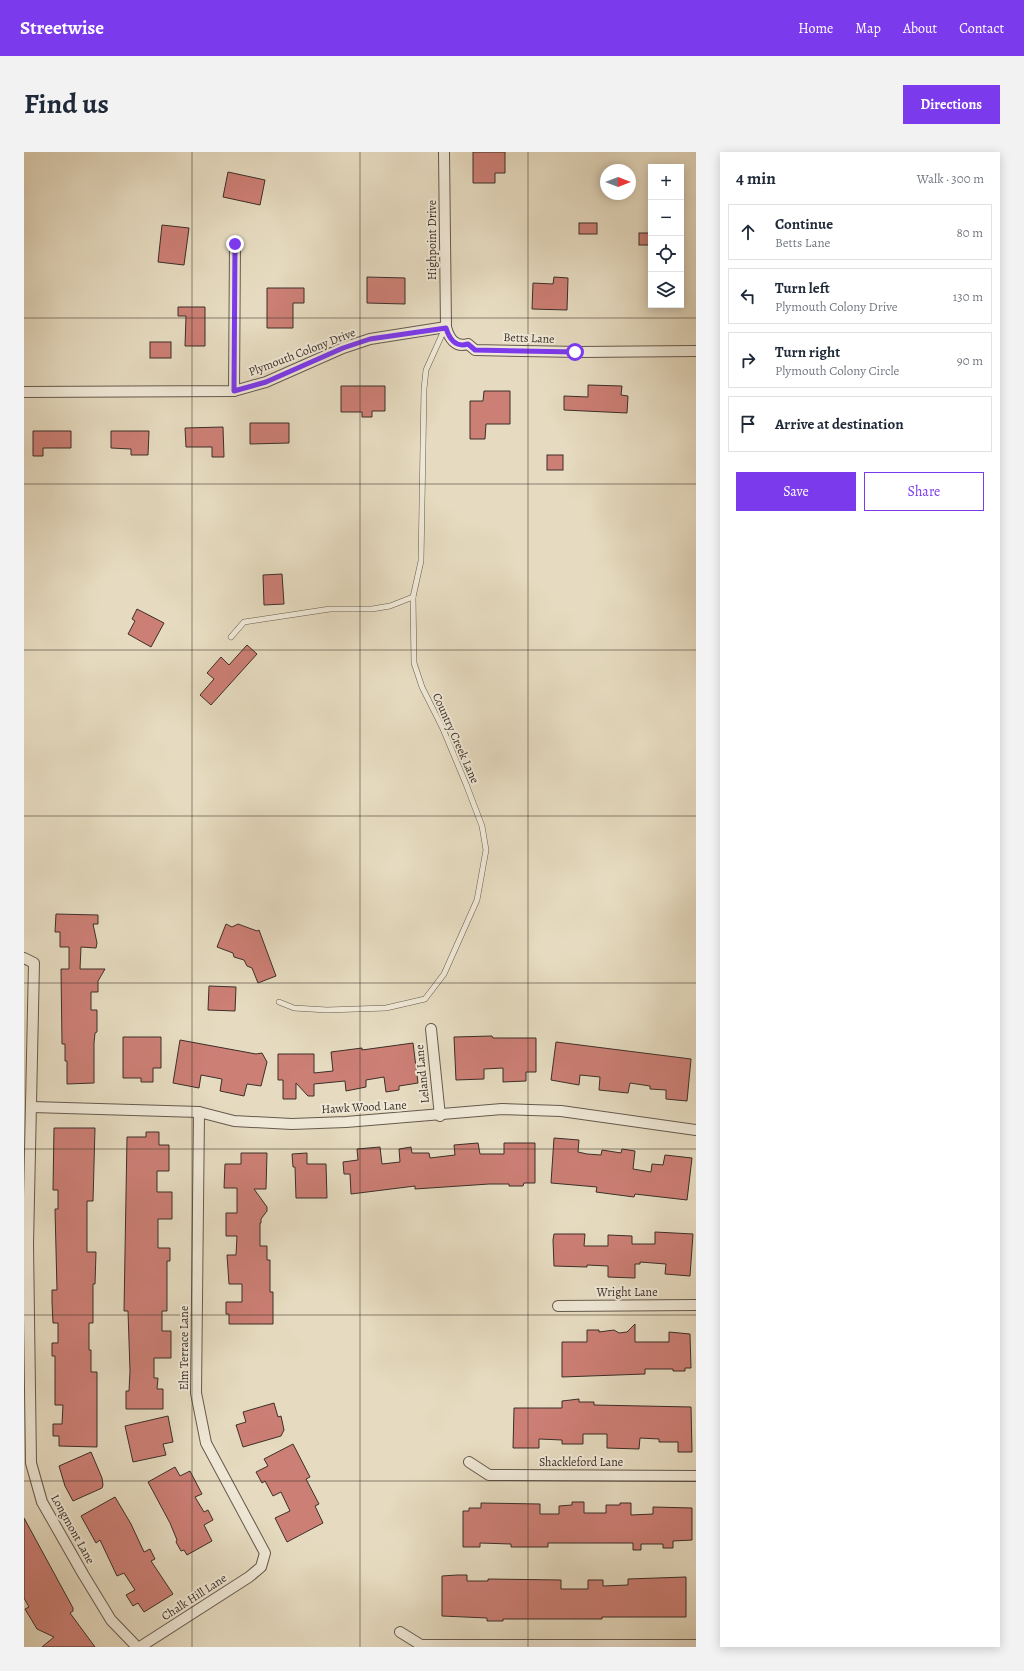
<!DOCTYPE html>
<html lang="en">
<head>
<meta charset="utf-8">
<style>
  :root { --surface:#fff; --page:#f2f2f3; --text:#1f2937; --muted:#747a83; --line:#e0e1e3; --accent:#7c3aed }
  body { margin:0; font-family:Alegreya,serif; background:var(--page); color:var(--text) }
  .controls { position:absolute; right:12px; top:12px; display:grid; overflow:hidden; border-radius:0px; box-shadow:0 2px 10px #0003 }
  .controls button { width:36px; height:36px; display:grid; place-items:center; padding:0; border:0; border-bottom:1px solid var(--line); background:var(--surface); color:var(--text); font:20px sans-serif }
  .compass { position:absolute; left:576px; top:12px; width:36px; height:36px; border-radius:50%; background:var(--surface); box-shadow:0 2px 10px #0003; rotate:90deg }
  .stop { position:absolute; width:12px; height:12px; margin:-9px; border:3px solid #7c3aed; border-radius:50%; background:#fff }
  .stop.end { background:#7c3aed; border-color:#fff; box-shadow:0 1px 4px #0008 }
  .list { margin:0; padding:0; list-style:none }
  h2 { display:flex; justify-content:space-between; align-items:center; height:52px; margin:0; padding:0 16px; font-size:17px }
  h2 small { font-size:13px; font-weight:400; color:var(--muted) }
  .list li { display:grid; grid-template-columns:26px 1fr auto; gap:12px; align-items:center; box-sizing:border-box; height:56px; margin:0 8px 8px; padding:0 8px; border:1px solid var(--line); border-radius:0px }
  .list b { display:block; font-size:15px; white-space:nowrap }
  .list p { margin:0; font-size:13px; white-space:nowrap; color:var(--muted) }
  .list em { font-size:13px; font-style:normal; color:var(--muted) }
  .actions { display:flex; gap:8px; padding:12px 16px }
  .actions a { flex:1; padding:9px 0; border:1px solid var(--accent); border-radius:0px; text-align:center; font-size:14px; color:var(--accent) }
  .actions .main { background:var(--accent); color:#fff }
  .icon { flex:none; width:22px; height:22px; fill:none; stroke:currentColor; stroke-width:2; stroke-linecap:round; stroke-linejoin:round }
  .map { position:relative; flex:none; width:672px; height:1495px; overflow:hidden; border-radius:0px }
  header { display:flex; align-items:center; gap:24px; box-sizing:border-box; height:56px; padding:0 20px; background:var(--accent); color:#fff }
  header strong { font-size:19px }
  nav { display:flex; gap:22px; margin-inline-start:auto; font-size:14px }
  .intro { display:flex; align-items:center; justify-content:space-between; box-sizing:border-box; height:96px; padding:0 24px }
  h1 { margin:0; font-size:28px }
  .button { padding:10px 18px; border-radius:0px; background:var(--accent); color:#fff; font-size:14px; font-weight:700 }
  main { display:flex; gap:24px; padding:0 24px }
  aside { flex:1; background:var(--surface); border-radius:0px; box-shadow:0 2px 10px #0003 }
  .map>svg:first-child { display:block }
  .building { fill:#cc7f75; stroke:#3c2f28 }
  .lines { fill:none; stroke-linecap:round; stroke-linejoin:round }
  .service-casing { stroke:#665a4e; stroke-width:6 }
  .minor-casing { stroke:#665a4e; stroke-width:12 }
  .service { stroke:#efe8d6; stroke-width:5 }
  .minor { stroke:#efe8d6; stroke-width:10 }
  .route { stroke:#7c3aed; stroke-width:5 }
  .grid { fill:none; stroke:#3c2f28; stroke-width:1; stroke-opacity:0.55 }
  .labels { text-anchor:middle; dominant-baseline:central; stroke-width:4; stroke-linejoin:round; paint-order:stroke }
  .street-label { font-size:12px; fill:#3c2f28; stroke:#efe8d6 }
</style>
</head>
<body>
<header>
<strong>Streetwise</strong>
<nav><a>Home</a><a>Map</a><a>About</a><a>Contact</a></nav>
</header>
<div class="intro"><h1>Find us</h1><a class="button">Directions</a></div>
<main>
<div class="map">
<svg width="672" height="1495" viewBox="0 0 672 1495">
  <rect width="100%" height="100%" fill="#e6dbc0"/>
  <filter id="stains"><feTurbulence type="fractalNoise" baseFrequency=".005" numOctaves="4"/><feColorMatrix values="0 0 0 0 .2 0 0 0 0 .09 0 0 0 0 .02 0 0 0 .5 -.17"/></filter>
  <radialGradient id="worn" r=".72"><stop offset=".6" stop-color="#630" stop-opacity="0"/><stop offset="1" stop-color="#630" stop-opacity=".3"/></radialGradient>
  <g class="building">
    <polygon points="449,0 481,0 481,21 471,21 471,31 449,31"/>
    <polygon points="204,20 241,28 236,53 199,45"/>
    <rect x="555" y="71" width="18" height="11"/>
    <polygon points="138,73 165,76 160,113 134,110"/>
    <rect x="615" y="81" width="12" height="12"/>
    <polygon points="343,125 381,126 381,152 343,151"/>
    <polygon points="530,125 544,126 543,158 508,157 509,131 529,132"/>
    <polygon points="243,136 280,136 280,151 269,151 269,176 243,176"/>
    <polygon points="154,155 181,155 181,194 161,194 162,164 154,164"/>
    <rect x="126" y="190" width="21" height="16"/>
    <polygon points="564,233 598,234 597,243 604,244 603,261 540,258 540,244 564,245"/>
    <polygon points="317,234 361,234 361,259 348,259 348,265 338,265 338,260 317,260"/>
    <polygon points="460,239 486,239 486,272 462,272 461,287 446,287 446,249 459,249"/>
    <polygon points="226,271 265,271 265,291 226,292"/>
    <polygon points="199,275 200,305 188,305 188,295 162,295 161,276"/>
    <polygon points="9,279 47,279 47,296 19,296 19,304 9,304"/>
    <polygon points="87,279 125,279 124,303 107,303 107,297 87,296"/>
    <rect x="523" y="303" width="16" height="15"/>
    <polygon points="258,422 260,452 240,453 239,423"/>
    <polygon points="113,457 140,471 127,495 104,482 111,469 108,467"/>
    <polygon points="223,493 233,502 187,553 176,543 190,527 183,521 197,505 205,513"/>
    <polygon points="32,762 74,763 74,772 69,772 73,791 72,796 57,795 56,817 81,817 74,829 74,840 67,840 67,858 73,858 73,880 71,881 70,891 70,931 43,932 43,909 41,909 41,892 38,892 37,817 45,817 45,795 36,795 36,780 31,780"/>
    <polygon points="202,772 208,775 214,772 233,779 235,778 252,824 234,831 228,816 223,814 220,808 210,805 209,801 193,795"/>
    <polygon points="185,834 212,835 211,859 184,858"/>
    <polygon points="468,884 469,886 512,886 512,920 502,920 502,929 479,930 479,916 460,917 460,927 432,928 430,885"/>
    <polygon points="99,885 137,885 137,916 129,916 129,930 117,930 117,926 99,926"/>
    <polygon points="156,888 232,902 238,901 243,910 237,934 223,932 220,944 196,939 198,927 177,923 175,936 149,931"/>
    <polygon points="532,890 667,907 663,949 642,947 642,938 626,937 626,934 606,931 604,941 575,938 576,925 556,923 555,933 527,928"/>
    <polygon points="389,891 394,931 375,934 375,938 362,940 360,925 342,928 342,935 322,939 321,929 290,932 290,944 284,944 272,931 272,947 259,947 259,928 254,928 254,902 290,902 290,921 309,919 307,900 338,896 338,898"/>
    <polygon points="30,976 71,976 69,1049 63,1049 63,1100 72,1100 71,1132 69,1132 69,1171 65,1171 65,1198 67,1198 67,1220 73,1220 73,1295 35,1294 35,1284 29,1284 29,1272 38,1272 39,1253 31,1253 31,1204 28,1204 28,1191 34,1191 34,1171 29,1171 28,1150 28,1138 33,1138 31,1057 34,1057 34,1038 29,1038"/>
    <polygon points="122,980 135,980 135,993 145,993 145,1019 133,1019 133,1040 148,1040 148,1067 134,1067 134,1096 146,1096 146,1109 143,1109 143,1159 138,1159 138,1179 147,1179 147,1206 130,1206 130,1226 134,1226 133,1237 139,1237 139,1257 102,1257 102,1239 105,1239 106,1219 104,1159 100,1159 103,985 122,985"/>
    <polygon points="530,986 555,988 554,1000 563,1002 577,1003 578,998 597,1001 598,997 611,999 609,1017 627,1020 628,1012 639,1013 641,1003 668,1006 663,1048 611,1042 610,1045 572,1040 573,1035 527,1031"/>
    <polygon points="454,991 456,1002 480,1002 480,991 511,991 511,1031 500,1031 499,1034 485,1034 485,1032 465,1032 391,1037 391,1034 327,1042 326,1022 320,1022 319,1010 334,1008 333,997 356,995 358,1012 376,1010 375,997 387,995 388,1001 405,1001 406,1006 431,1003 430,993"/>
    <polygon points="217,1001 243,1001 242,1037 230,1037 243,1055 243,1059 237,1067 237,1071 236,1071 236,1094 243,1094 243,1108 246,1108 246,1140 249,1140 249,1172 205,1172 205,1162 202,1162 202,1150 218,1150 218,1132 205,1132 203,1103 212,1103 213,1084 202,1084 202,1061 213,1061 213,1036 200,1036 201,1012 217,1012"/>
    <polygon points="283,1001 283,1012 302,1012 303,1046 272,1046 271,1015 269,1015 268,1002"/>
    <polygon points="631,1080 669,1082 666,1124 641,1122 642,1112 616,1110 616,1112 611,1112 611,1126 584,1125 584,1114 563,1113 563,1115 530,1114 529,1088 530,1082 561,1082 560,1094 584,1094 584,1083 608,1084 608,1092 631,1092"/>
    <polygon points="611,1172 611,1190 645,1190 645,1180 666,1182 667,1216 661,1216 661,1219 649,1219 649,1217 621,1217 621,1222 538,1225 538,1190 563,1190 563,1178 575,1178 575,1180 590,1178 595,1181 603,1180"/>
    <polygon points="555,1247 555,1250 570,1250 570,1253 667,1255 668,1300 654,1300 654,1290 635,1290 635,1287 616,1286 615,1297 583,1296 583,1282 559,1282 559,1292 538,1292 538,1288 515,1287 515,1296 489,1296 490,1256 538,1256 538,1249"/>
    <polygon points="250,1251 254,1265 257,1264 260,1278 257,1284 219,1295 212,1273 222,1270 219,1260"/>
    <polygon points="144,1264 149,1290 139,1292 142,1303 109,1310 101,1274"/>
    <polygon points="269,1292 286,1325 282,1327 295,1352 291,1354 299,1371 263,1390 251,1366 266,1359 257,1340 249,1344 241,1329 238,1331 232,1320 244,1314 240,1307"/>
    <polygon points="67,1300 78,1326 79,1333 78,1336 49,1349 41,1334 35,1314"/>
    <polygon points="151,1315 156,1324 166,1319 178,1342 171,1345 180,1360 184,1358 189,1368 180,1373 188,1389 163,1403 160,1398 157,1399 152,1390 153,1388 146,1371 124,1330"/>
    <polygon points="91,1345 107,1372 120,1400 126,1397 131,1407 127,1409 149,1442 120,1460 114,1451 109,1454 102,1443 111,1438 100,1421 93,1424 76,1388 72,1391 57,1364"/>
    <polygon points="548,1350 560,1350 560,1361 582,1361 582,1353 596,1353 596,1351 607,1351 607,1363 629,1362 629,1355 668,1356 668,1388 649,1389 649,1396 639,1396 639,1392 617,1392 617,1398 609,1398 609,1391 524,1391 524,1395 487,1395 487,1392 456,1391 456,1395 439,1395 439,1359 445,1359 445,1356 457,1356 457,1351 516,1352 516,1362 535,1362 535,1354 548,1353"/>
    <polygon points="0,1366 49,1456 49,1459 46,1461 71,1495 18,1495 30,1485 13,1477 1,1457 5,1455 0,1446"/>
    <polygon points="433,1423 443,1423 443,1429 464,1429 464,1427 537,1428 537,1437 564,1437 564,1428 579,1428 579,1434 604,1433 604,1427 662,1425 662,1465 578,1465 578,1467 479,1467 479,1469 463,1469 463,1466 418,1464 418,1424"/>
  </g>
  <g class="lines">
    <g class="service-casing">
      <g id="service">
        <polyline points="207,485 220,470 306,457 348,457 366,454 389,445"/>
        <polyline points="255,850 270,856 303,858 362,856 401,847 420,822 453,748 462,698 458,674 442,632 419,577 398,535 390,511 389,445 397,409 400,237 402,218 421,176"/>
      </g>
    </g>
    <g class="minor-casing">
      <g id="minor">
        <path d="M420,0L422,175C425,186 431,196 444,192L451,198L556,200L672,199"/>
        <polyline points="210,239 211,92"/>
        <polyline points="0,240 210,239 242,230 319,196 346,187 422,175"/>
        <polyline points="0,806 10,811 4,1092 7,1311 18,1350 59,1422 87,1468 113,1495"/>
        <polyline points="407,877 416,964"/>
        <polyline points="8,955 175,960 210,969 268,972 322,970 478,957 537,959 672,978"/>
        <polyline points="534,1154 672,1153"/>
        <polyline points="445,1310 465,1323 672,1324"/>
        <polyline points="376,1480 397,1493 672,1493"/>
        <polyline points="116,1495 225,1425 237,1415 241,1401 182,1291 172,1241 175,960"/>
      </g>
    </g>
    <use href="#service" class="service"/>
    <use href="#minor" class="minor"/>
  </g>
  <g class="lines">
    <path class="route" d="M211,92L210,239L242,230L319,196L346,187L422,176C425,186 431,196 444,192L451,198L551,200"/>
  </g>
  <path class="grid" d="M168,0V1495M336,0V1495M504,0V1495M0,166H672M0,332H672M0,498H672M0,664H672M0,831H672M0,997H672M0,1163H672M0,1329H672"/>
  <g class="labels">
    <g class="street-label">
      <text transform="translate(408 88) rotate(-90)">Highpoint Drive</text>
      <text transform="translate(505 186) rotate(2)">Betts Lane</text>
      <text transform="translate(278 200) rotate(-21)">Plymouth Colony Drive</text>
      <text transform="translate(432 586) rotate(66)">Country Creek Lane</text>
      <text transform="translate(398 922) rotate(-96)">Leland Lane</text>
      <text transform="translate(340 955) rotate(-3)">Hawk Wood Lane</text>
      <text x="603" y="1140">Wright Lane</text>
      <text transform="translate(160 1196) rotate(-90)">Elm Terrace Lane</text>
      <text x="557" y="1310">Shackleford Lane</text>
      <text transform="translate(49 1377) rotate(61)">Longmont Lane</text>
      <text transform="translate(170 1445) rotate(-33)">Chalk Hill Lane</text>
    </g>
  </g>
  <rect width="100%" height="100%" filter="url(#stains)"/>
  <rect width="100%" height="100%" fill="url(#worn)"/>
</svg>
<div class="controls">
<button>+</button>
<button>−</button>
<button><svg class="icon" aria-label="locate" viewBox="0 0 24 24"><circle cx="12" cy="12" r="6"/><path d="M12 2v4M12 18v4M2 12h4M18 12h4"/></svg></button>
<button><svg class="icon" aria-label="layers" viewBox="0 0 24 24"><path d="M12 4l9 5-9 5-9-5zM3 14l9 5 9-5"/></svg></button>
</div>
<svg class="compass" viewBox="-18 -18 36 36"><path d="M0-13l5 13h-10z" fill="#e53935"/><path d="M0 13l5-13h-10z" fill="#747a83"/></svg>
<div class="stop" style="left:551px;top:200px"></div>
<div class="stop end" style="left:211px;top:92px"></div>
</div>
<aside>
<h2>4 min<small>Walk · 300 m</small></h2>
<ul class="list">
<li><svg class="icon" aria-label="ahead" viewBox="0 0 24 24"><path d="M12 20V5M6 11l6-6 6 6"/></svg><div><b>Continue</b><p>Betts Lane</p></div><em>80 m</em></li>
<li><svg class="icon" aria-label="left" viewBox="0 0 24 24"><path d="M17 20v-9H6M10 6l-5 5 5 5"/></svg><div><b>Turn left</b><p>Plymouth Colony Drive</p></div><em>130 m</em></li>
<li><svg class="icon" aria-label="right" viewBox="0 0 24 24"><path d="M7 20v-9h11M14 6l5 5-5 5"/></svg><div><b>Turn right</b><p>Plymouth Colony Circle</p></div><em>90 m</em></li>
<li><svg class="icon" aria-label="arrive" viewBox="0 0 24 24"><path d="M6 21V4h12l-3 4 3 4H6"/></svg><div><b>Arrive at destination</b></div></li>
</ul>
<div class="actions"><a class="main">Save</a><a>Share</a></div>
</aside>
</main>
</body>
</html>
